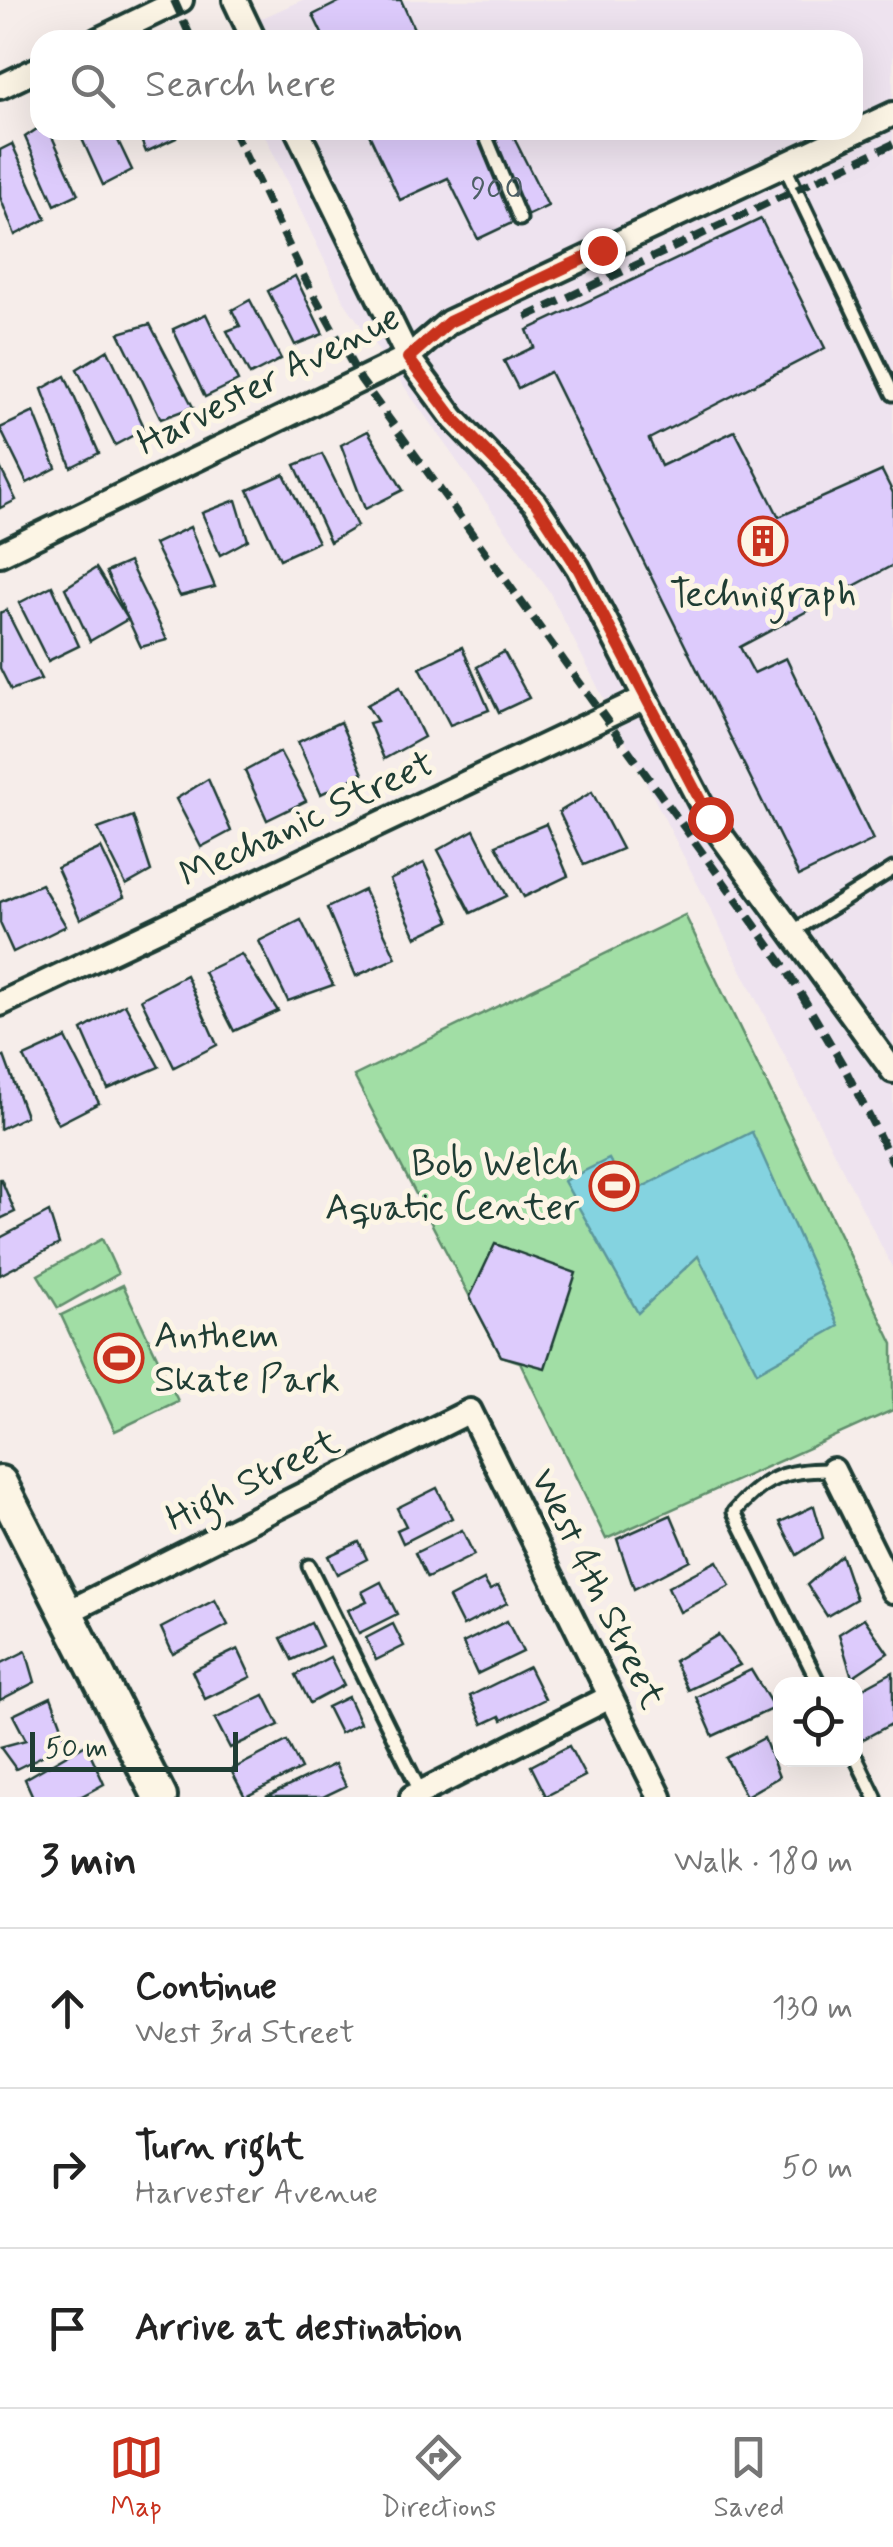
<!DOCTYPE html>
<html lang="en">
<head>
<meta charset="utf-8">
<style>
  :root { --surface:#fff; --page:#f6f6f6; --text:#222; --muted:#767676; --line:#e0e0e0; --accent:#c8321e }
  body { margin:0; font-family:Mynerve,sans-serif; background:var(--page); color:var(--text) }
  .controls { position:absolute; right:30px; bottom:30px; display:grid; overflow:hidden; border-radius:20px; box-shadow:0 10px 40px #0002 }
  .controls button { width:90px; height:90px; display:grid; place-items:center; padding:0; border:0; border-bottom:2px solid var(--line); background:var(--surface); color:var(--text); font:50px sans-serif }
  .scale { position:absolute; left:30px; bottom:25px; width:208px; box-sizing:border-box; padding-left:10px; border:5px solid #1f3d34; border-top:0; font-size:28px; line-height:35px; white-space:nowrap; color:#1f3d34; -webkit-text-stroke:8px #fcf5e5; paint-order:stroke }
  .stop { position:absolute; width:30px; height:30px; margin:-22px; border:8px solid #c8321e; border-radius:50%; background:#fff }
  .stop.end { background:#c8321e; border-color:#fff; box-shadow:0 2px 10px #0008 }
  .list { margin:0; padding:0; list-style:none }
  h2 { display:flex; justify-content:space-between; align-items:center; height:130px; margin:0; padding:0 40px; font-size:42px }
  h2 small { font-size:32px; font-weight:400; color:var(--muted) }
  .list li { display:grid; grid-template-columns:65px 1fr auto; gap:30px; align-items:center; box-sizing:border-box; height:160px; padding:0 40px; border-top:2px solid var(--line) }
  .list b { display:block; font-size:38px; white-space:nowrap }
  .list p { margin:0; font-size:32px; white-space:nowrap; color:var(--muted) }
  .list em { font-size:32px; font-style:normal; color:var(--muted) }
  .icon { flex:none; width:55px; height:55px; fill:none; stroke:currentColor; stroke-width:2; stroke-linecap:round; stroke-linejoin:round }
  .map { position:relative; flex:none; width:893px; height:1797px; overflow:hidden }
  .search { position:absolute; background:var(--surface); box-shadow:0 10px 40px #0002; left:30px; right:30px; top:30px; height:110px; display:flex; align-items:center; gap:25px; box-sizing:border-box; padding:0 35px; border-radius:30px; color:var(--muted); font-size:38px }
  .sheet { height:610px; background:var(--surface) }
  nav { display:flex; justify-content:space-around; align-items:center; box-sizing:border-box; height:140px; border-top:2px solid var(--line); background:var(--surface); font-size:28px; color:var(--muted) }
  nav a { display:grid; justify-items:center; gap:5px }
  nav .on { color:var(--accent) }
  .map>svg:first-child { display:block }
  .built { fill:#eee3ef }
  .green { fill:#a1dea5; stroke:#608e6c; stroke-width:2.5 }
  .water { fill:#84d3e0; stroke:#5c979b; stroke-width:2.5 }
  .building { fill:#ddcbfc; stroke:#1f3d34; stroke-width:2.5 }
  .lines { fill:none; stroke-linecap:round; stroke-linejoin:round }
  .lane-casing { stroke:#1f3d34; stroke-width:19 }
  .street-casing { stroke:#1f3d34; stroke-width:30 }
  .secondary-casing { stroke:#1f3d34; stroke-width:40 }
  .lane { stroke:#fcf5e5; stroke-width:11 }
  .street { stroke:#fcf5e5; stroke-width:22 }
  .secondary { stroke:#fcf5e5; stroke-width:32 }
  .rail { stroke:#1f3d34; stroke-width:8; stroke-dasharray:15 8; stroke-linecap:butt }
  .route { stroke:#c8321e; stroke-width:12 }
  .labels { text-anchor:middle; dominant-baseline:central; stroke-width:10; stroke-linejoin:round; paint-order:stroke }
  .number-label { font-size:32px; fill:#4e6066 }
  .street-label { font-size:38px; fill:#1f3d34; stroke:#fcf5e5 }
  .poi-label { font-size:38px; fill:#1f3d34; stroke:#fcf5e5 }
</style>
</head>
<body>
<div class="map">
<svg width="893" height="1797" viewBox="0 0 893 1797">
  <rect width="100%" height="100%" fill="#f6edea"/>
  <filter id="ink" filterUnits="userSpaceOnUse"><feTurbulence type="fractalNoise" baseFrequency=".01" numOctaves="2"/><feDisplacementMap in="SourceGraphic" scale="20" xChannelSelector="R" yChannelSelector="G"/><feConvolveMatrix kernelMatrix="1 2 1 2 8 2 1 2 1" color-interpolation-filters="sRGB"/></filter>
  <g filter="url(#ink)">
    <polygon class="built" points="302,0 893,0 893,1269 549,591 345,303 262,130 853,130 853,40 218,38"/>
    <g class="green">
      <polygon points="685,915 893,1344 893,1410 606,1539 520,1362 501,1356 354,1076"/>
      <polygon points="102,1239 118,1274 58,1308 38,1275"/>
      <polygon points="123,1285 178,1401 115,1431 61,1315"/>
    </g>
    <polygon class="water" points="752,1132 839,1326 757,1372 698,1256 638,1313 564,1181 609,1159 628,1194"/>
    <g class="building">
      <polygon points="343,0 401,0 419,40 325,40 313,15"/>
      <polygon points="40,127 49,130 78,194 55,205 25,137"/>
      <polygon points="78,130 113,130 132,170 103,185"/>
      <polygon points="137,130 173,130 176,138 146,152"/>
      <polygon points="367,130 510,130 548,206 478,239 448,178 400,200"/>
      <polygon points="12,144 46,219 15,235 0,197 0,150"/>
      <polygon points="761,219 825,348 649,439 661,466 735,431 779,517 882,471 893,493 893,565 740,647 754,673 786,658 873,840 799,876 550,372 518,388 504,361 534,347 527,330"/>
      <polygon points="295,276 323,334 295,345 268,291"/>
      <polygon points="250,300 281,359 250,375 227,331 240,326 232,310"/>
      <polygon points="206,314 238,381 205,397 173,329"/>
      <polygon points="150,324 193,407 161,419 119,333"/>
      <polygon points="108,350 145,429 115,445 77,369"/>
      <polygon points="65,376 99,453 71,467 42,389"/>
      <polygon points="34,412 56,468 27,483 0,428"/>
      <polygon points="368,431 403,490 365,509 341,445"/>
      <polygon points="322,454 357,526 330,542 295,465"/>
      <polygon points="0,467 16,500 0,508"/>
      <polygon points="284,474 318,542 280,559 248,490"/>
      <polygon points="236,500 248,540 220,555 202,513"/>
      <polygon points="190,527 215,587 180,596 154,544"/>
      <polygon points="129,562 167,640 141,647 106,572"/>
      <polygon points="96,568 128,619 90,641 65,588"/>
      <polygon points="52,586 79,646 48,661 19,603"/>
      <polygon points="6,610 41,679 11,690 0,668 0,613"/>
      <polygon points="462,647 489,710 450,725 420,667"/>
      <polygon points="504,652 529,698 499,712 477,667"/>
      <polygon points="400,687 424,737 384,759 369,723 377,721 367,705"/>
      <polygon points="340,722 363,774 321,794 298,742"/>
      <polygon points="280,752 306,801 267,820 245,771"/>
      <polygon points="208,779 231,831 201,847 176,799"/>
      <polygon points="592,792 622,849 584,865 559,812"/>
      <polygon points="133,816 151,871 126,885 98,829"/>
      <polygon points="546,824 568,876 524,897 496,845"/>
      <polygon points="474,830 507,896 471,913 438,850"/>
      <polygon points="101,848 124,897 80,919 57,868"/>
      <polygon points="424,863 450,921 416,937 390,880"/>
      <polygon points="41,884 66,926 13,952 0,923 0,902"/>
      <polygon points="364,890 396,958 356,976 327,908"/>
      <polygon points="301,920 333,985 288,1001 259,941"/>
      <polygon points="241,954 278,1011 234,1031 204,972"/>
      <polygon points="186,975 217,1045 174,1067 141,999"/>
      <polygon points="125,1004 159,1067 108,1089 82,1030"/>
      <polygon points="66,1038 99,1103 58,1124 24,1057"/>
      <polygon points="4,1056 26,1116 0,1129 0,1059"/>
      <polygon points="1,1179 15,1212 0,1219 0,1179"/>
      <polygon points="49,1212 59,1244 0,1275 0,1238"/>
      <polygon points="495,1244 576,1273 545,1368 501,1356 470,1297"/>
      <polygon points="437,1488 452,1518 403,1543 397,1530 406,1526 397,1508"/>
      <polygon points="814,1506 823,1538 797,1555 780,1522"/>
      <polygon points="671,1515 690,1560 634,1589 617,1539"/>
      <polygon points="462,1530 474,1555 427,1578 415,1553"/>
      <polygon points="359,1542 367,1559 337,1574 328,1556"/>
      <polygon points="841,1555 856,1599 827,1616 807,1585"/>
      <polygon points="717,1561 730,1586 680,1612 668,1587"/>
      <polygon points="484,1580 490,1590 498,1586 507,1603 463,1626 449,1598"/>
      <polygon points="381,1582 397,1614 359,1633 348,1610 367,1601 362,1592"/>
      <polygon points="215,1600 228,1625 173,1654 161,1628"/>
      <polygon points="864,1618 888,1653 852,1677 839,1634"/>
      <polygon points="507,1621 523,1652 477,1674 463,1643"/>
      <polygon points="311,1623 322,1646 292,1660 281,1638"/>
      <polygon points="393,1624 404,1646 376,1660 366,1638"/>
      <polygon points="718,1635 740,1665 688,1690 674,1661"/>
      <polygon points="238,1649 251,1677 205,1699 192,1671"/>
      <polygon points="26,1651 35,1682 0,1700 0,1664"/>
      <polygon points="330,1657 344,1685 310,1703 296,1675"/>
      <polygon points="529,1667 545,1699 502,1720 500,1716 483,1724 470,1696"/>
      <polygon points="751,1670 774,1708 713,1736 696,1697"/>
      <polygon points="893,1672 893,1723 858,1742 856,1692"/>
      <polygon points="264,1695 279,1725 230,1748 215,1719"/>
      <polygon points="51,1697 68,1743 16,1769 0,1747 26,1740 13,1715"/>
      <polygon points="348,1697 360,1723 340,1733 327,1707"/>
      <polygon points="764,1738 779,1777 746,1796 726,1758"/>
      <polygon points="287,1741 301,1769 245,1797 231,1770"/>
      <polygon points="86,1744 104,1784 80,1797 33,1797 25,1779"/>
      <polygon points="569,1746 585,1776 546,1796 531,1766"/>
      <polygon points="335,1764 346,1786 323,1797 266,1797"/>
    </g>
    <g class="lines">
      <g class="lane-casing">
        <g id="lane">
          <polyline points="483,130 520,219"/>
          <polyline points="784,165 893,394"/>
          <polyline points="792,932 893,869"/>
          <polyline points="309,1566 421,1793"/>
          <path d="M819,1684L734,1512C764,1477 787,1469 833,1470"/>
          <polyline points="856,1758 875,1797"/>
        </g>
      </g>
      <g class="street-casing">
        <g id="street">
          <polyline points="235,0 254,40"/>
          <polyline points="98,40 181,0"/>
          <polyline points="0,87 40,68"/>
          <polyline points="297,130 408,357 454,419 535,503 578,568 709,819 893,1071"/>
          <polyline points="0,554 408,357 449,322 893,114"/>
          <polyline points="0,1004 643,699"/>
          <polyline points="833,1470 893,1591"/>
          <polyline points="66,1613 470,1411 660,1797"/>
          <polyline points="412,1797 610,1697"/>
        </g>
      </g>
      <g class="secondary-casing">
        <polyline id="secondary" points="0,1483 160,1797"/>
      </g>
      <use href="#lane" class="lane"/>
      <use href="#street" class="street"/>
      <use href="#secondary" class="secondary"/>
      <g class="rail">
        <polyline points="174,0 192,40"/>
        <polyline points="233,130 304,277 361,380 785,967 843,1065 893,1163"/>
        <polyline points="526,317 893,144"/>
      </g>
    </g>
  </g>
  <g class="lines" filter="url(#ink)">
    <polyline class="route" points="602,250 449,322 408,358 454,419 535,502 578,568 710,819"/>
  </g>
  <defs>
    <g id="building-ring" transform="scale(2.5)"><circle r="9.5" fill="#fcf5e5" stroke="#c8321e" stroke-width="1.5"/><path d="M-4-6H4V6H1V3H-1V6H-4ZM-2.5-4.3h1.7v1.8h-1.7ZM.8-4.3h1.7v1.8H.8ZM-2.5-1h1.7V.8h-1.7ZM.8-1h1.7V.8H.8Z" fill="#c8321e"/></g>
    <g id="stadium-ring" transform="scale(2.5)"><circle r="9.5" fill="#fcf5e5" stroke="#c8321e" stroke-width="1.5"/><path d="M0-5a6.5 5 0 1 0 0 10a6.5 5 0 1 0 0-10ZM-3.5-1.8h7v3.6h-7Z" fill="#c8321e"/></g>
  </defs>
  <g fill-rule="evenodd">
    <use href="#building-ring" x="763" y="541"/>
    <use href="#stadium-ring" x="614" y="1186"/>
    <use href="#stadium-ring" x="119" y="1358"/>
  </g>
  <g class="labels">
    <g class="number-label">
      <text x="497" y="189">900</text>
    </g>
    <g class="street-label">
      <text transform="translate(269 381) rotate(-27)">Harvester Avenue</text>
      <text transform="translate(307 820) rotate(-25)">Mechanic Street</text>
      <text transform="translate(253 1481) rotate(-26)">High Street</text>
      <text transform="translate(597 1589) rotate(64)">West 4th Street</text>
    </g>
    <g class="poi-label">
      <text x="763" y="595">Technigraph</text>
      <text x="579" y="1164" text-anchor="end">Bob Welch<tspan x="579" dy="44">Aquatic Center</tspan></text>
      <text x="154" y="1336" text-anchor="start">Anthem<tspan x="154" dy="44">Skate Park</tspan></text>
    </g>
  </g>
</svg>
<div class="controls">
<button><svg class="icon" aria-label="locate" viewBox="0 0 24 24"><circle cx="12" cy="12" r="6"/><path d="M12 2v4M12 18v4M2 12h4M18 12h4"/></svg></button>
</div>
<div class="scale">50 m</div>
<div class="stop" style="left:710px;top:819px"></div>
<div class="stop end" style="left:602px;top:250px"></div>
<div class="search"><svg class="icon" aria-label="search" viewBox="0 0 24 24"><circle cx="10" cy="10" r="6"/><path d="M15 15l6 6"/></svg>Search here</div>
</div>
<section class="sheet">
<h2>3 min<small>Walk · 180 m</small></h2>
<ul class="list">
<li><svg class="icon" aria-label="ahead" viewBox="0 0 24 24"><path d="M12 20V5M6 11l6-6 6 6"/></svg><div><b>Continue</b><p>West 3rd Street</p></div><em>130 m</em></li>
<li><svg class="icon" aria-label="right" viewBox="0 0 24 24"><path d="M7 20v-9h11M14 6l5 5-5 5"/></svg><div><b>Turn right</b><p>Harvester Avenue</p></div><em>50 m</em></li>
<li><svg class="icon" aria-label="arrive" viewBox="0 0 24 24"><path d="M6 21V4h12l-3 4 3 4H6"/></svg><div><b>Arrive at destination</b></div></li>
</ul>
</section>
<nav>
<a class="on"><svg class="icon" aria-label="map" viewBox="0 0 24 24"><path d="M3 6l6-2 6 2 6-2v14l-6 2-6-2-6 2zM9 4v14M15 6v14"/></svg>Map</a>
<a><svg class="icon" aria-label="directions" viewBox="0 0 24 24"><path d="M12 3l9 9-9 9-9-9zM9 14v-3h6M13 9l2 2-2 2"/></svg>Directions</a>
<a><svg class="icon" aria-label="saved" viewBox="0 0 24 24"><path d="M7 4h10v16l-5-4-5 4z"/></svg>Saved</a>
</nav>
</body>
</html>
